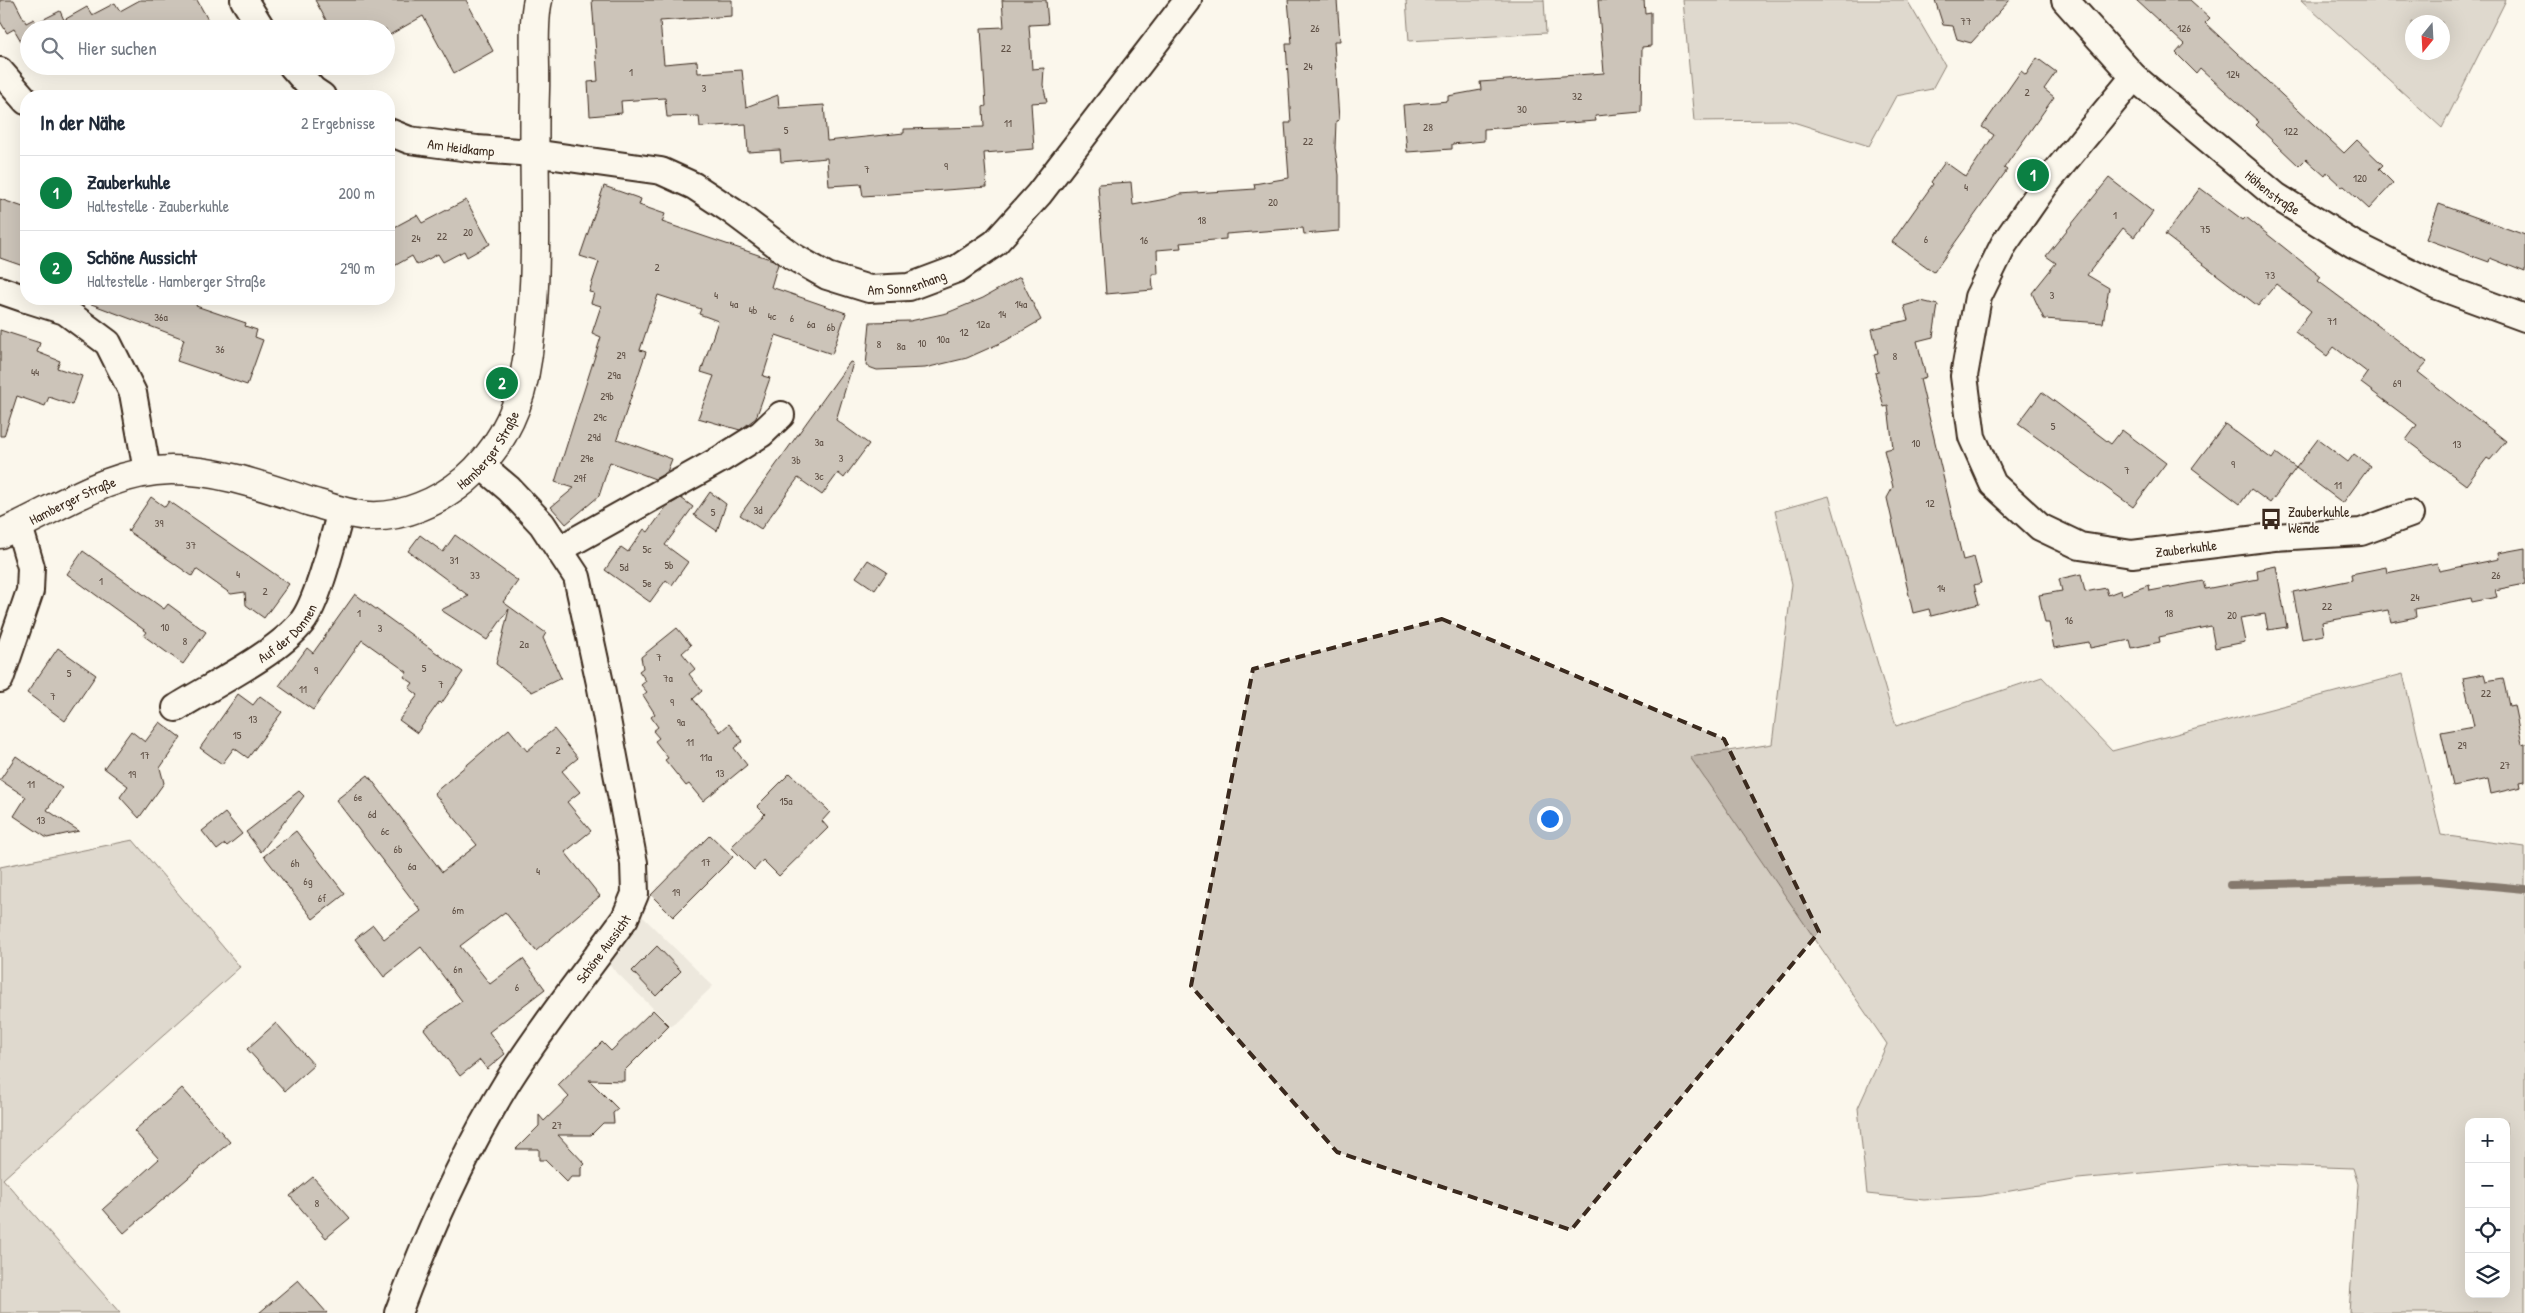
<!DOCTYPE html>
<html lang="de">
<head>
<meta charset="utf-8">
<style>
  :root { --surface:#fff; --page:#f6f6f7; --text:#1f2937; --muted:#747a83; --line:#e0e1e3; --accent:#0b8043 }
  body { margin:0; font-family:"Patrick Hand",sans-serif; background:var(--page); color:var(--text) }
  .controls { position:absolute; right:15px; bottom:15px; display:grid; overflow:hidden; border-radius:10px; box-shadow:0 5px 20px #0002 }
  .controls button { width:45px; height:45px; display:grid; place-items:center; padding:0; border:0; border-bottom:1px solid var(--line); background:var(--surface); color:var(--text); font:25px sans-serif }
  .compass { position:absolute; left:2405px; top:15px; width:45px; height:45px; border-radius:50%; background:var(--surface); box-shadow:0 5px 20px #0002; rotate:198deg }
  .you { position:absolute; left:1549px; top:818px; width:18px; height:18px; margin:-12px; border:4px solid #fff; border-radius:50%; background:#1a73e8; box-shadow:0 0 0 8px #1a73e833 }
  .badge { display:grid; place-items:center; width:32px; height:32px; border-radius:50%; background:var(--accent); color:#fff; font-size:16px; font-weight:700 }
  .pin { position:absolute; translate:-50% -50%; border:2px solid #fff; box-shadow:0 1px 5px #0006 }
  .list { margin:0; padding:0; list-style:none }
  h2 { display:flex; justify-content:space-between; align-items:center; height:65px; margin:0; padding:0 20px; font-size:21px }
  h2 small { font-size:16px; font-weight:400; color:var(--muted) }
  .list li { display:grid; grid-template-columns:32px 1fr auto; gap:15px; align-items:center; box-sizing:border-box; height:75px; padding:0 20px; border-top:1px solid var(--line) }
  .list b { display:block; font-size:19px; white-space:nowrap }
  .list p { margin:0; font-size:16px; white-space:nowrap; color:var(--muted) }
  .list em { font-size:16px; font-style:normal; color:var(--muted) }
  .icon { flex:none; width:28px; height:28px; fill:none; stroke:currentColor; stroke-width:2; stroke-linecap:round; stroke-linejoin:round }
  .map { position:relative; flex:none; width:2525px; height:1313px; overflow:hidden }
  .search { position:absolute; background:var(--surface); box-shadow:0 5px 20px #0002; left:20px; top:20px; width:375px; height:55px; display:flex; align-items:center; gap:12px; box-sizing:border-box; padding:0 18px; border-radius:28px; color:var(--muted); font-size:19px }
  .panel { position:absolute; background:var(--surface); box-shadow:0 5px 20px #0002; left:20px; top:90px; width:375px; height:215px; border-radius:20px }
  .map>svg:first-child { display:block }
  .built { fill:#ede8dd }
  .green { fill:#dfd9ce; stroke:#8d8276; fill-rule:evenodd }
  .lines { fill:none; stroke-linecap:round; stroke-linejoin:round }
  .stream { stroke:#85796d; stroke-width:8 }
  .building { fill:#ccc4b9; stroke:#3b2a1e }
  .minor-casing { stroke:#3b2a1e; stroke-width:30 }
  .tertiary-casing { stroke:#3b2a1e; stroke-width:31 }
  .minor { stroke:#fbf7ec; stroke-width:26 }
  .tertiary { stroke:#fbf7ec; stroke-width:28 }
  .marked { fill:#3b2a1e; fill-opacity:0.2; stroke:#3b2a1e; stroke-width:4; stroke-dasharray:10 6; stroke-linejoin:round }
  .labels { text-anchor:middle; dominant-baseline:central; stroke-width:4; stroke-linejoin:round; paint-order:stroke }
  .number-label { font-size:11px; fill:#5f5045 }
  .street-label { font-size:14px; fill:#3b2a1e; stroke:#fbf7ec }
  .poi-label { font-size:14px; fill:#3b2a1e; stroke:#fbf7ec; text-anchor:start }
</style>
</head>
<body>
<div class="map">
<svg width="2525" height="1313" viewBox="0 0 2525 1313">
  <rect width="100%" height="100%" fill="#fbf7ec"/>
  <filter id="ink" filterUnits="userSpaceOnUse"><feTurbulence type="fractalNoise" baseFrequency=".02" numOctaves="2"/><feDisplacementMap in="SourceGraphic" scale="10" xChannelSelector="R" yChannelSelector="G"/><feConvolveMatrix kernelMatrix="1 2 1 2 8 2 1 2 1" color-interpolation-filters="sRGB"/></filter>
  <g filter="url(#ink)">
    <polygon class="built" points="640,914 713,986 671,1026 604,960"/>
    <g class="green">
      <polygon points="1406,0 1544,0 1546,33 1409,41"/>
      <polygon points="1683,0 1907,0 1945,65 1932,89 1896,96 1869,146 1787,120 1694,121"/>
      <path d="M2301,0H2506L2442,128ZM2412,22H2442V52H2412Z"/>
      <path d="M1829,496L1896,726L2042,677L2112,751L2403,674L2441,835L2525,847V1313H2349L2358,1184L2353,1168L2240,1164L2078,1179L1982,1196L1924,1200L1867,1194L1858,1108L1887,1044L1690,757L1772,744L1792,584L1775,511ZM2469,1122H2506V1294H2469Z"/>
      <polygon points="133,840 240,967 3,1179 120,1313 0,1313 0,867"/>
    </g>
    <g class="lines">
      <polyline class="stream" points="2230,885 2428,880 2525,889"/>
    </g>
    <g class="building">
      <polygon points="0,0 14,0 26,23 34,19 36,23 60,11 64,20 87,7 92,15 115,3 120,11 140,0 197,0 213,29 29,29 29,55 14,29 7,33 0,21"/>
      <polygon points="315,0 466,0 493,51 454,73 423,16 386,37 386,29 331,29"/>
      <polygon points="592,0 732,0 732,16 660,21 664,64 697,61 698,73 742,70 746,107 778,95 779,108 824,105 827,141 904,133 904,129 984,127 983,107 986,106 981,28 1004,27 1002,0 1046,0 1048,24 1029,25 1032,69 1044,68 1043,85 1047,102 1031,103 1034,149 984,153 987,187 863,196 861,184 829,186 827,158 781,162 780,150 748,152 746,124 700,127 699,116 667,117 665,98 621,101 622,113 590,116 588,82 598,81"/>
      <polygon points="1288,0 1337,0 1340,41 1334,41 1339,120 1336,121 1335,148 1339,175 1339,231 1304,234 1303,228 1226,234 1226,239 1180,243 1181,248 1157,250 1158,274 1152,274 1153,290 1106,294 1098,184 1131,182 1133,205 1166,199 1180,194 1255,189 1254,184 1289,178 1285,123 1291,123 1286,44 1292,44"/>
      <polygon points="1598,0 1644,0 1645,13 1651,12 1651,46 1642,47 1641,112 1595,116 1596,121 1484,129 1484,141 1452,144 1452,149 1407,152 1403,105 1448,101 1448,96 1481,90 1480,82 1604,73"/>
      <polygon points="1935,0 2010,0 1971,43 1957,39 1953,26 1943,25"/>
      <polygon points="2136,0 2190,0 2210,18 2205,23 2344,153 2357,140 2383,165 2379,169 2393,183 2369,209 2344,186 2342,187 2327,173 2325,176 2306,159 2299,166 2256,125 2259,122 2200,68 2196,73 2176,53 2184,44"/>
      <polygon points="2037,58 2056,72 2044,89 2054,97 2004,168 2007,170 1934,272 1892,242 1933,184 1931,182 1945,162 1966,177 1994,135 1982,127 2021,71 2026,75"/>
      <polygon points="2109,178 2153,212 2134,237 2123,228 2087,275 2109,288 2103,323 2044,319 2032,293 2056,263 2046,256"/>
      <polygon points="604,186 641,199 639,205 665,214 662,222 773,260 778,264 771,287 846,313 832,354 776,335 763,376 770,378 756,418 740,430 698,418 714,376 701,372 718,321 699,314 701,309 658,295 640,350 646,352 617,439 672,459 667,472 655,479 610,462 599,496 566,524 551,507 574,488 555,482 601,337 592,333 601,306 591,303 594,293 589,292 599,262 580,256"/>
      <polygon points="2200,188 2243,220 2246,217 2267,234 2321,277 2318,281 2427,362 2418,372 2506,441 2490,460 2487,458 2466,485 2406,440 2417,425 2361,383 2368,373 2334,347 2327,356 2295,332 2311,311 2276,284 2258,306 2165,235"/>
      <polygon points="0,199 26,208 26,267 0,258"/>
      <polygon points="466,200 490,244 467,257 464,251 443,262 438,254 417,265 412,256 389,269 389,230 417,215 422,223"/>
      <polygon points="2439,204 2525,235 2525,272 2490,258 2489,262 2426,239"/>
      <polygon points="1020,277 1041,320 1005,341 967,358 925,368 877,370 866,366 870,322 910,321 947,313 983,298"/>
      <polygon points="86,299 199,299 196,306 246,323 245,326 257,330 255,337 263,340 247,385 177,361 184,339 86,302"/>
      <polygon points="1921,301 1938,305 1933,337 1917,341 1926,377 1920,379 1963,560 1974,557 1981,583 1974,585 1979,604 1931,616 1929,609 1913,613 1887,498 1893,487 1884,450 1893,448 1888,406 1884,407 1875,373 1878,372 1874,354 1878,353 1872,329 1908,320 1904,306"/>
      <polygon points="0,330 40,343 37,352 60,361 57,368 82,376 72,405 49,397 45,406 17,396 4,436 0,436"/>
      <polygon points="850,362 853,363 836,420 869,444 844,478 838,473 822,495 798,478 761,529 740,515"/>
      <polygon points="2042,392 2111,444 2122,430 2166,463 2133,507 2018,424"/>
      <polygon points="2225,424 2272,459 2276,453 2296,468 2318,439 2348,462 2354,454 2370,466 2343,503 2296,468 2270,503 2251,489 2240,504 2192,468"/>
      <polygon points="710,492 726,504 717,531 694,515"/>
      <polygon points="151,497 165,507 169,501 289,584 264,618 246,605 245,592 231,594 196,569 192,576 128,531"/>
      <polygon points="681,498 693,507 665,545 688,562 672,585 666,580 650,602 605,570 621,547 628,552 644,529 648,532 666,507"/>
      <polygon points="420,535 443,552 455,535 518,581 503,602 546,633 543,638 561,678 532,692 496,664 509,609 487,640 441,610 469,596 408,551"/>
      <polygon points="2525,548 2525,584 2495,590 2497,597 2472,602 2471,598 2415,609 2416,617 2391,622 2388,610 2322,622 2324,635 2302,639 2293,592 2352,580 2351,574 2386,567 2387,573 2437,563 2439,571 2499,559 2498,553"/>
      <polygon points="83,551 164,609 168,604 206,632 183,664 144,636 147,632 67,574"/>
      <polygon points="868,560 887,572 875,590 856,577"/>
      <polygon points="2276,566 2287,627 2268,630 2265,614 2240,618 2245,642 2215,648 2211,626 2159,637 2160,642 2132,648 2130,640 2090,648 2089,642 2054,648 2049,623 2045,623 2039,595 2062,591 2059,579 2081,574 2085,592 2106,588 2108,595 2121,590 2122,595 2149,585 2150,591 2203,581 2205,589 2258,579 2257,570"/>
      <polygon points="355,594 463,672 441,704 439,702 417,733 399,720 418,695 409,688 413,683 404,677 407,672 362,640 313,710 279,686 307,648 313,653"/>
      <polygon points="677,628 691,645 682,653 695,669 689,674 702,691 693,699 720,732 729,724 743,741 734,748 747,765 703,801 689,784 686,786 665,760 668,758 655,741 659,738 653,731 658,727 651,717 655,714 643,695 647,692 641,685 646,681 639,671 643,668 641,657"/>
      <polygon points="58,648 96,675 65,721 27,693"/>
      <polygon points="2484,674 2486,681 2503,678 2509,706 2514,705 2522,744 2525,743 2525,781 2520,782 2521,787 2491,794 2488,779 2453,786 2441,732 2474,726 2463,678"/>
      <polygon points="238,694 253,705 260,696 282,712 248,758 234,748 222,764 200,748"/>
      <polygon points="160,722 181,738 160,768 164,783 139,818 120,797 128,786 104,768 131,731 145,742"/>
      <polygon points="509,729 527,751 554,729 578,758 562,771 580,792 567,802 591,831 565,852 600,896 536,951 505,912 460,946 490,984 523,959 545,989 489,1032 505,1054 487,1069 480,1060 460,1076 424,1029 462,1001 421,947 384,977 355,939 373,925 384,939 421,911 336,800 368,775 442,872 477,845 434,793"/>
      <polygon points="16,756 62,788 47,810 79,831 47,838 14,816 26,797 0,780"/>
      <polygon points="790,773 830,812 822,821 828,828 779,876 763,860 754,870 731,847 765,814 757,806"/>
      <polygon points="299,791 304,796 261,852 246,832"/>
      <polygon points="225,813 242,834 227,846 225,844 217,850 202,831"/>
      <polygon points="296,831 345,894 313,919 264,856"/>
      <polygon points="710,835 733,857 673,917 651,895"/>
      <polygon points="657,946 681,971 656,996 632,971"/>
      <polygon points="653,1010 669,1026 624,1071 624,1081 589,1080 618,1109 613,1113 614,1123 603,1123 591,1135 558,1135 585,1164 581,1168 581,1177 571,1177 567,1182 545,1160 539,1160 539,1149 516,1149 539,1126 539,1115 544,1121 569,1097 558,1085 602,1042 611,1051"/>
      <polygon points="276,1023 314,1065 285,1091 247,1049"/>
      <polygon points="182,1088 230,1142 124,1233 103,1209 159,1159 134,1131"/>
      <polygon points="313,1177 350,1218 326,1238 290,1196"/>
      <polygon points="298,1280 327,1313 259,1313"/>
    </g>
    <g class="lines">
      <g class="minor-casing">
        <g id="minor">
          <polyline points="244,0 262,29"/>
          <path id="s1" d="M2065,0L2134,77L2276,196L2353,244L2438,286L2525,318"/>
          <polyline points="292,66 313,90 322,96"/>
          <polyline points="0,71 26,101"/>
          <path id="s2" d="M2134,77L2045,185L2004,244L1978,297L1964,376L1972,437L1993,484L2040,527L2080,546L2132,554L2274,537L2361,532L2410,514"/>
          <path id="s3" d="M389,132L409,140L477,149L533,153L661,171L694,186L732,211L792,256L827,276L869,289L909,287L957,269L995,243L1039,194L1188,0"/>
          <polyline points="0,290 26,299"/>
          <polyline points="27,299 65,311 108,343 133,393 147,471"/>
          <polyline points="560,549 721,459 761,434 781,415"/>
          <polyline points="0,679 30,591 31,567 19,526"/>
          <path id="s4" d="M176,708C211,686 277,654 302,622C318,602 333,539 341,511"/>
          <path id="s5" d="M398,1313C428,1233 463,1154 508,1081C543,1025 587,971 625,918L635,894L634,863L601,688L577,577L542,524L509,489L482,466"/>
        </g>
      </g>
      <g class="tertiary-casing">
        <g id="tertiary">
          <path id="s6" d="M0,534C56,510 107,471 171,470C220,470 265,487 311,502C330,507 350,515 369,516C403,518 440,501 465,480C495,455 516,417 524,378C542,283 532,186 535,90C536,64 532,24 538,0"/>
        </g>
      </g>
      <use href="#minor" class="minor"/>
      <use href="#tertiary" class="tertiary"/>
    </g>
  </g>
  <path class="marked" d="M1442,619L1724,739L1819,932L1571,1230L1337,1152L1191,986L1253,669Z"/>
  <defs>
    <g id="bus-bare" transform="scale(1.725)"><path d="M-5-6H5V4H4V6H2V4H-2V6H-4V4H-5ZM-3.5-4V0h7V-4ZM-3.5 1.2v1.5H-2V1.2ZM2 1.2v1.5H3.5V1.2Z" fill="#3b2a1e" stroke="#fbf7ec" stroke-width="2.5" paint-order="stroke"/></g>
  </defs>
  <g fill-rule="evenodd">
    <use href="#bus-bare" x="2271" y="519"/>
  </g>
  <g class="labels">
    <g class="number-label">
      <text x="1966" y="21">77</text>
      <text x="1315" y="28">26</text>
      <text x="2184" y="28">126</text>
      <text x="1006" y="48">22</text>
      <text x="1308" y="66">24</text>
      <text x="631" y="72">1</text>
      <text x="2233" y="74">124</text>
      <text x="704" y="88">3</text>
      <text x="2027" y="92">2</text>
      <text x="1577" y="96">32</text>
      <text x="1522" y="109">30</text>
      <text x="1008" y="123">11</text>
      <text x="1428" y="127">28</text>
      <text x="786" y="130">5</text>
      <text x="2291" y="131">122</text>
      <text x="1308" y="141">22</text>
      <text x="946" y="166">9</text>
      <text x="867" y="169">7</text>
      <text x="2360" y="178">120</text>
      <text x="1966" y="187">4</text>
      <text x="1273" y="202">20</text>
      <text x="2115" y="215">1</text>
      <text x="1202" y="220">18</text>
      <text x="2205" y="229">75</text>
      <text x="468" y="232">20</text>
      <text x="442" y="236">22</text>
      <text x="416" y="238">24</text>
      <text x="1926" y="239">6</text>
      <text x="1144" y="240">16</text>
      <text x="657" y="267">2</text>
      <text x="2270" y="275">73</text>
      <text x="716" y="295">4</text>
      <text x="2052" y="295">3</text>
      <text x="734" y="304">4a</text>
      <text x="1021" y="304">14a</text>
      <text x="753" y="310">4b</text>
      <text x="1002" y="314">14</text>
      <text x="772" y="316">4c</text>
      <text x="161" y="317">36a</text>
      <text x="792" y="318">6</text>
      <text x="2332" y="321">71</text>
      <text x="811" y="324">6a</text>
      <text x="983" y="324">12a</text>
      <text x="831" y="327">6b</text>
      <text x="964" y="332">12</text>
      <text x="943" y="339">10a</text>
      <text x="922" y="343">10</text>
      <text x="879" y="344">8</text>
      <text x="901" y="346">8a</text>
      <text x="220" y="349">36</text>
      <text x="621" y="355">29</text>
      <text x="1895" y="356">8</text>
      <text x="35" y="372">44</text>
      <text x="614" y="375">29a</text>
      <text x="2397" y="383">69</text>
      <text x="607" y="396">29b</text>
      <text x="600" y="417">29c</text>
      <text x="2053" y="426">5</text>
      <text x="594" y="437">29d</text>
      <text x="819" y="442">3a</text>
      <text x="1916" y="443">10</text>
      <text x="2457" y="444">13</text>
      <text x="587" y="458">29e</text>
      <text x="841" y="458">3</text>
      <text x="796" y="460">3b</text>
      <text x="2233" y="464">9</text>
      <text x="2127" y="470">7</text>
      <text x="819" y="476">3c</text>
      <text x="580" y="478">29f</text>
      <text x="2338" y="485">11</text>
      <text x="1930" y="503">12</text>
      <text x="758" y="510">3d</text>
      <text x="713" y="512">5</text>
      <text x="159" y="523">39</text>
      <text x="191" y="545">37</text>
      <text x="647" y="549">5c</text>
      <text x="454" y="560">31</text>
      <text x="669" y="565">5b</text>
      <text x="624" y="567">5d</text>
      <text x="238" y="574">4</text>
      <text x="475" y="575">33</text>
      <text x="2496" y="575">26</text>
      <text x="101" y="581">1</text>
      <text x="647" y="583">5e</text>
      <text x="1941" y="588">14</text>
      <text x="265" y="591">2</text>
      <text x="2415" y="597">24</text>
      <text x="2327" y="606">22</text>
      <text x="359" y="613">1</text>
      <text x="2169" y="613">18</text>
      <text x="2232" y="615">20</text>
      <text x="2069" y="620">16</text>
      <text x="165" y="627">10</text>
      <text x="380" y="628">3</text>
      <text x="185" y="641">8</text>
      <text x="524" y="644">2a</text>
      <text x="659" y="657">7</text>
      <text x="424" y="668">5</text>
      <text x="316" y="670">9</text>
      <text x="69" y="673">5</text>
      <text x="668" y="678">7a</text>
      <text x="441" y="684">7</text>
      <text x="303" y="689">11</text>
      <text x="2486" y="693">22</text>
      <text x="53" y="696">7</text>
      <text x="672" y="702">9</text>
      <text x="253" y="719">13</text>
      <text x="681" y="722">9a</text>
      <text x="237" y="735">15</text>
      <text x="690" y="742">11</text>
      <text x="2462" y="745">29</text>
      <text x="558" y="750">2</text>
      <text x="145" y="755">17</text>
      <text x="706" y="757">11a</text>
      <text x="2505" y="765">27</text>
      <text x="720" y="773">13</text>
      <text x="132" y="774">19</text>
      <text x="31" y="784">11</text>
      <text x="358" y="797">6e</text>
      <text x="786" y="801">15a</text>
      <text x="372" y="814">6d</text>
      <text x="41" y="820">13</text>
      <text x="385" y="831">6c</text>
      <text x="398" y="849">6b</text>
      <text x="706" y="862">17</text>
      <text x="295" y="863">6h</text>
      <text x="412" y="866">6a</text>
      <text x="538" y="871">4</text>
      <text x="308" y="881">6g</text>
      <text x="676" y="892">19</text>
      <text x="322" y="898">6f</text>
      <text x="458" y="910">6m</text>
      <text x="458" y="969">6n</text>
      <text x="517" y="987">6</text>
      <text x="557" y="1125">27</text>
      <text x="317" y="1203">8</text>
    </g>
    <g class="street-label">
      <text stroke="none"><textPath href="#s3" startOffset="74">Am Heidkamp</textPath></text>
      <text stroke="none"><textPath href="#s1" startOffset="284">Höhenstraße</textPath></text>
      <text stroke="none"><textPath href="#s3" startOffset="555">Am Sonnenhang</textPath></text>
      <text stroke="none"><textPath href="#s6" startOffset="531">Hamberger Straße</textPath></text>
      <text stroke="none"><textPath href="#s6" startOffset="80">Hamberger Straße</textPath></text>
      <text stroke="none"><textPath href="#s2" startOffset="679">Zauberkuhle</textPath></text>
      <text stroke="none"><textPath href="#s4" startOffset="135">Auf der Donnen</textPath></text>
      <text stroke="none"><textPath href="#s5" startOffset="420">Schöne Aussicht</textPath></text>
    </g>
    <g class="poi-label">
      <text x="2288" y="511">Zauberkuhle<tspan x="2288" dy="16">Wende</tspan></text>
    </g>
  </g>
</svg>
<div class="controls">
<button>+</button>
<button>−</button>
<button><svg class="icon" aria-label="locate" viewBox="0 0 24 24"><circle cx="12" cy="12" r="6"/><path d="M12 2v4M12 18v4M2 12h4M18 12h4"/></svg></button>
<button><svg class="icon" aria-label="layers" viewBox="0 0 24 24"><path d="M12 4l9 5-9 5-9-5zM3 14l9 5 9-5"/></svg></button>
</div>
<svg class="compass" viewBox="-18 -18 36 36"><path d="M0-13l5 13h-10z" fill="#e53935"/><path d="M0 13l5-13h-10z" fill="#747a83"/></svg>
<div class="you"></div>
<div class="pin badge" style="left:2033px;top:175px">1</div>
<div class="pin badge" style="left:502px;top:383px">2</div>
<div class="search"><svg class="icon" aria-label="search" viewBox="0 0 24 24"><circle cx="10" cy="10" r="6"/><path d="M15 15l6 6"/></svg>Hier suchen</div>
<section class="panel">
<h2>In der Nähe<small>2 Ergebnisse</small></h2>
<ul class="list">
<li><span class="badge">1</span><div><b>Zauberkuhle</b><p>Haltestelle · Zauberkuhle</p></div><em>200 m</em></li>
<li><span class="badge">2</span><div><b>Schöne Aussicht</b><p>Haltestelle · Hamberger Straße</p></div><em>290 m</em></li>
</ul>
</section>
</div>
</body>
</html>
